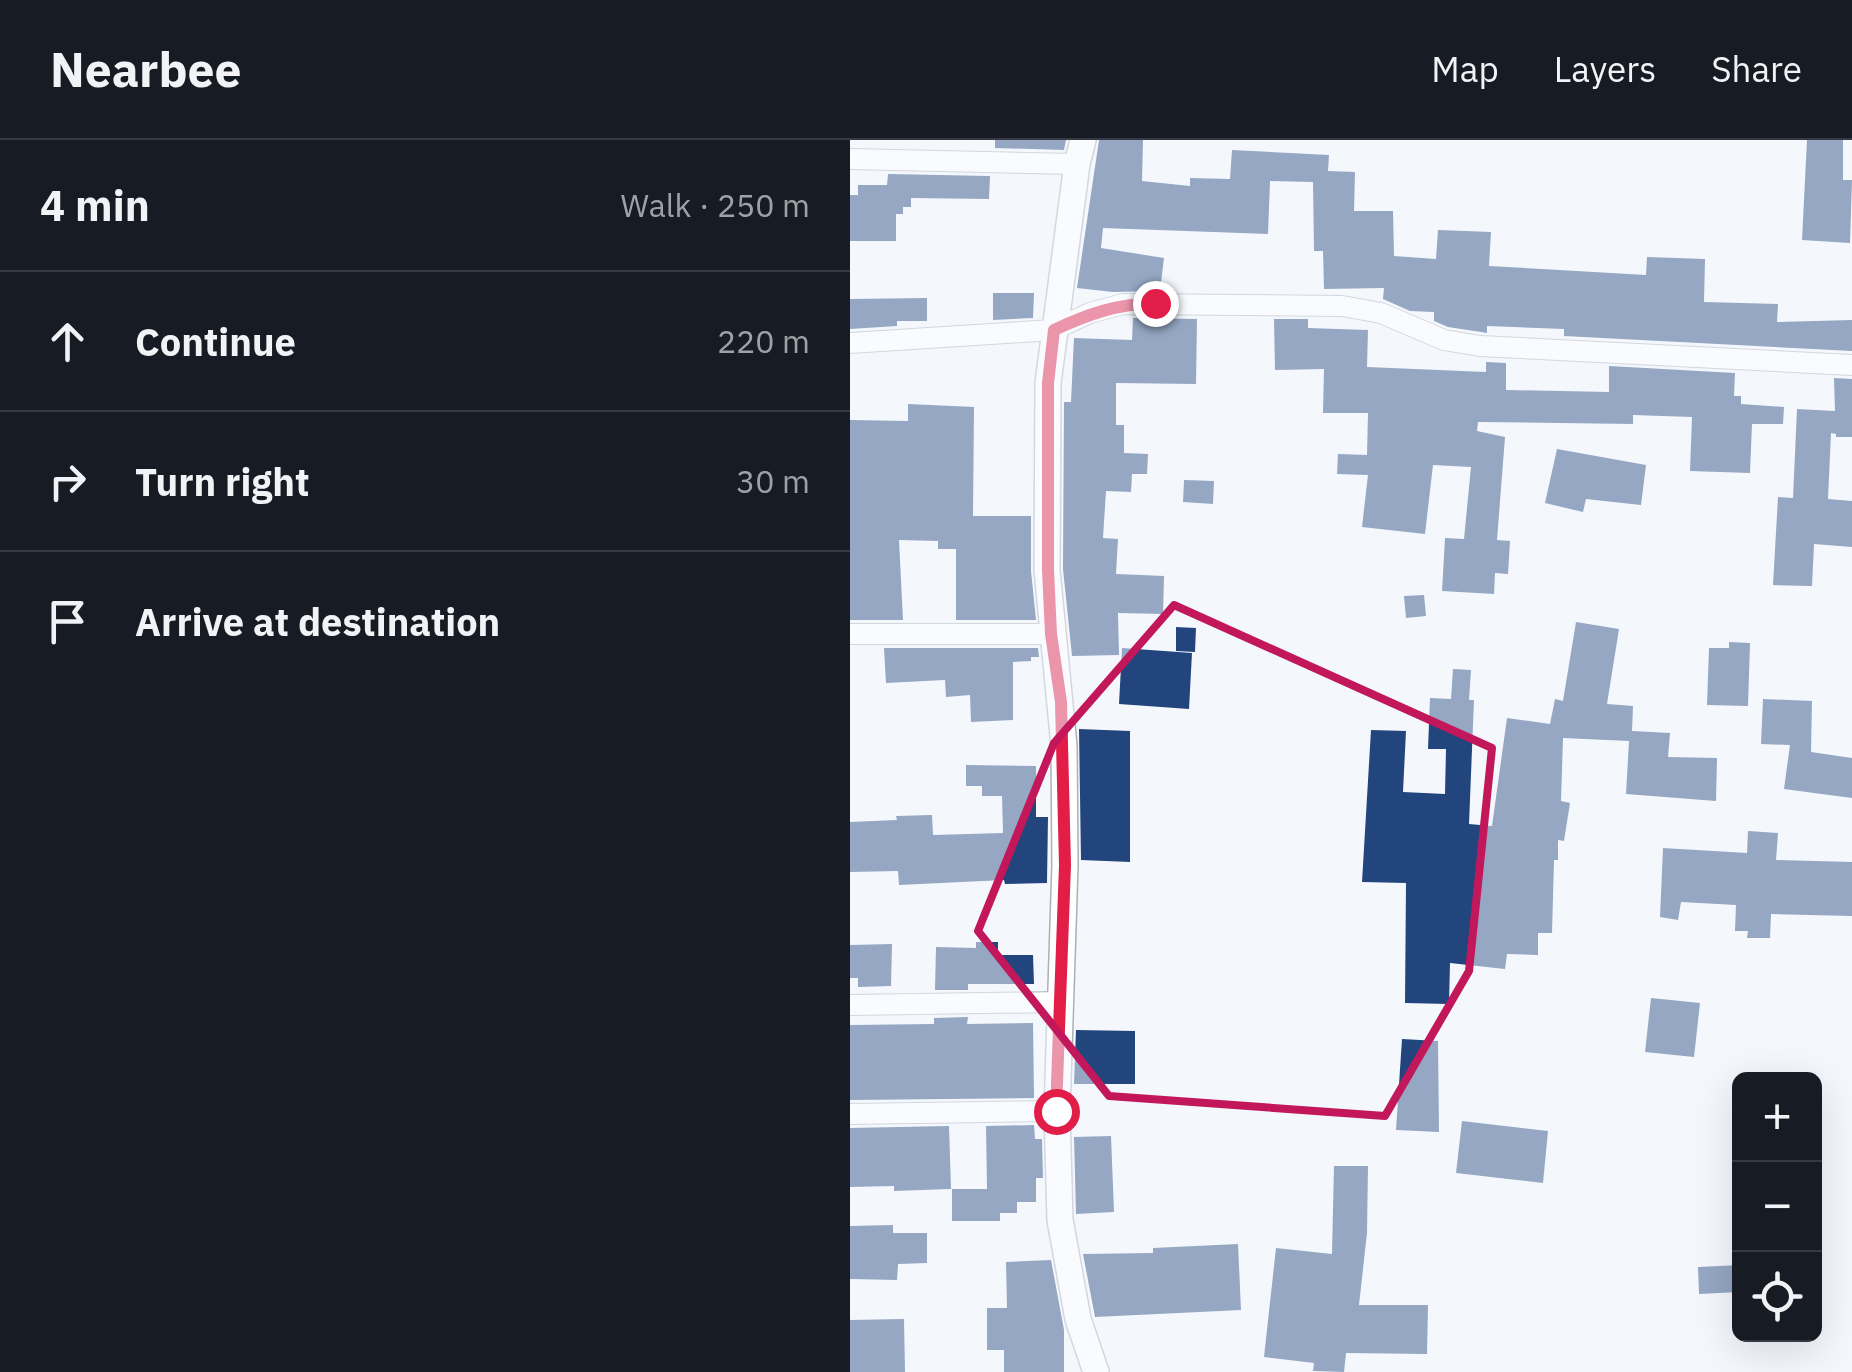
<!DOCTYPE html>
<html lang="en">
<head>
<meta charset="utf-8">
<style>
  :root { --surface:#171b24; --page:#242831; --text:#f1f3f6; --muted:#9ea1a6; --line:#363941 }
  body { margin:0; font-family:"IBM Plex Sans",sans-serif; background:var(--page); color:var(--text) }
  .controls { position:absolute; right:30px; bottom:30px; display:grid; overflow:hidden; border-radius:15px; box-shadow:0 10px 40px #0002 }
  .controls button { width:90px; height:90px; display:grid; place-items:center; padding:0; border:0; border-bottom:2px solid var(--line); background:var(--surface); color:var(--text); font:50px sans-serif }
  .stop { position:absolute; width:30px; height:30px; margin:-22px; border:8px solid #e11d48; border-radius:50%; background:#fff }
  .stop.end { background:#e11d48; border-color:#fff; box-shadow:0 2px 10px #0008 }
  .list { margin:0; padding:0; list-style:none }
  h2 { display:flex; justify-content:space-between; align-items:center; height:130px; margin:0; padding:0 40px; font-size:42px }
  h2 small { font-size:32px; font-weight:400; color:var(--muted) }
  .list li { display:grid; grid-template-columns:65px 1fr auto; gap:30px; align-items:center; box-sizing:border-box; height:140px; padding:0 40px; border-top:2px solid var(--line) }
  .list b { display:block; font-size:38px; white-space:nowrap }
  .list em { font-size:32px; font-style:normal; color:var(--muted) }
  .icon { flex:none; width:55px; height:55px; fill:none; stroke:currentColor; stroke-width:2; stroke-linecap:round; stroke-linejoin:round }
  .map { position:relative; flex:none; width:1002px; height:1232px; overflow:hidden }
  header { display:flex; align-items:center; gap:60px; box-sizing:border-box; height:140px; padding:0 50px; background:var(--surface); border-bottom:2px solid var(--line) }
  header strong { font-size:48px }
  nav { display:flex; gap:55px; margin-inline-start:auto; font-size:35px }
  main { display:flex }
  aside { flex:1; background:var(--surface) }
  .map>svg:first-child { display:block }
  .building { fill:#22457d }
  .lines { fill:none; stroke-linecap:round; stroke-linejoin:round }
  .minor-casing { stroke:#aab0b9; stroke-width:22 }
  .tertiary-casing { stroke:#aab0b9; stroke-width:28 }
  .minor { stroke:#fff; stroke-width:20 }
  .tertiary { stroke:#fff; stroke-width:25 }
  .route { stroke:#e11d48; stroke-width:12 }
  .marked { fill:none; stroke:#c2185b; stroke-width:8; stroke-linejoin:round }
</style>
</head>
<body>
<header>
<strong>Nearbee</strong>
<nav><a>Map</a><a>Layers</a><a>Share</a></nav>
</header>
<main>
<aside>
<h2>4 min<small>Walk · 250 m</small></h2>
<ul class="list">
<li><svg class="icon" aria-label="ahead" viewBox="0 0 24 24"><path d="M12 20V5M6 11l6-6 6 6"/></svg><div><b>Continue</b></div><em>220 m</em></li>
<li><svg class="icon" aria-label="right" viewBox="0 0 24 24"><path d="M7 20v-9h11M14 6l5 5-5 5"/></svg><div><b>Turn right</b></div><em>30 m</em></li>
<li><svg class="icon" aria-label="arrive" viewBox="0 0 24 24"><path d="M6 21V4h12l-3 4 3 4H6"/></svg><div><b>Arrive at destination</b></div></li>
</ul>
</aside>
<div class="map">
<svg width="1002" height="1232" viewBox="0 0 1002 1232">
  <rect width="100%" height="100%" fill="#f4f8fd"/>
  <g class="building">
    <polygon points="145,0 216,0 214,10 145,8"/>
    <polygon points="249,0 293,0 292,41 340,46 340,38 380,39 382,10 479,15 478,31 505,32 504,71 543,71 544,116 586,119 588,90 641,92 639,126 796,135 797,117 855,119 854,162 928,164 927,182 1002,180 1002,211 714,196 714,189 637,186 637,193 631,192 598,187 584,181 584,172 560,171 533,159 534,148 474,149 473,111 464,111 463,42 420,41 418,94 253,88 251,108 314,118 310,151 263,152 227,148"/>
    <polygon points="957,0 993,0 993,40 1002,40 1000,103 952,100"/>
    <polygon points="38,34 140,36 139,59 61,58 61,67 53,67 53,74 46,74 46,101 0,101 0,55 8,55 8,45 37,45"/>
    <polygon points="143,153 184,153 183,178 143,180"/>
    <polygon points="77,158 77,181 47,181 47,186 0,189 0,159"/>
    <polygon points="283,178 347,179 346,244 266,243 266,285 274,285 274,313 298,314 297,334 282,334 281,352 256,351 253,398 268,399 266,434 314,436 313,474 268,473 269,515 222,516 213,429 214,262 221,262 224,198 282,200"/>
    <polygon points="424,179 458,179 458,188 518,190 517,227 636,232 636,222 656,223 656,250 759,252 759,226 885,233 884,256 891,256 891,264 934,267 933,284 902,284 900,333 840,331 842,277 783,275 783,284 628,282 627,291 655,297 647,400 660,401 658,434 645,433 644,454 592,451 595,398 614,399 621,327 583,325 575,394 512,387 518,335 487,334 488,314 517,315 518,273 473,273 474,229 425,230"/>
    <polygon points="984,238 1002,239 1002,297 986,297 986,294 981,293 978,359 1002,361 1002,407 964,404 962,446 923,445 928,357 943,358 947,269 985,271"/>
    <polygon points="58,264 124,267 123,376 181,376 181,431 186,480 106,480 106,409 88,409 88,401 49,400 53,480 0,480 0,280 58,281"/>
    <polygon points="707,309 796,325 791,365 736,359 733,372 695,363"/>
    <polygon points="334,340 364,341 363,364 333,362"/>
    <polygon points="574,455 576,476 556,478 554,456"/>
    <polygon points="726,482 769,489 757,564 783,566 782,591 820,593 818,617 867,618 866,661 776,654 779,601 713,598 711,661 720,663 714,701 708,700 708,720 704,720 702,793 688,793 688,815 657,814 655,829 600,823 599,864 555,863 556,743 512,742 521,590 556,591 553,652 595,654 596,609 578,609 580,558 601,559 603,529 621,530 619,560 624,560 619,684 642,686 657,578 700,584 705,559 713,561"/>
    <polygon points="326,487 346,488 345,512 326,511"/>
    <polygon points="879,502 900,503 898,566 857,565 859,508 879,508"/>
    <polygon points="34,508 188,508 189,517 181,517 181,521 163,522 163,580 121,582 120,555 96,557 95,540 36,543"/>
    <polygon points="272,508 342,513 339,569 269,564"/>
    <polygon points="913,559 962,561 961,612 1002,618 1002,658 934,649 940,605 911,604"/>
    <polygon points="229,589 280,591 280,722 231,720"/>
    <polygon points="116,625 186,626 186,677 198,677 197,743 155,744 154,740 49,745 48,731 0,732 0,682 47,680 46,676 82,675 83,695 153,693 152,656 132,656 132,646 116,646"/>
    <polygon points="898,691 928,693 926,720 1002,722 1002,776 921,774 920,798 897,798 898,791 885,791 886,765 831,762 828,780 810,777 813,708 897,713"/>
    <polygon points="126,802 148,802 148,815 183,815 184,844 118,844 118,850 85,850 86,807 126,808"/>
    <polygon points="42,804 41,846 8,847 8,838 0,838 0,805"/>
    <polygon points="801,858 850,863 844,917 795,912"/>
    <polygon points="118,877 117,884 183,883 184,958 0,960 0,885 84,884 84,878"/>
    <polygon points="226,890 285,891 285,944 224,944"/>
    <polygon points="552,899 588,901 589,992 546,990"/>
    <polygon points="612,981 698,991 693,1043 606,1033"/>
    <polygon points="184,985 185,999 192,999 193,1038 186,1038 186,1062 167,1062 167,1073 150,1073 150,1081 102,1081 102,1049 137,1049 136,986"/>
    <polygon points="99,986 101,1049 44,1051 44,1046 0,1047 0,988"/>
    <polygon points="261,996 264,1072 226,1074 224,997"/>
    <polygon points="484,1026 518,1026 517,1093 509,1165 578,1165 577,1214 496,1213 494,1232 463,1231 464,1223 414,1217 426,1108 482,1114"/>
    <polygon points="43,1085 43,1093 77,1093 77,1123 48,1124 47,1140 0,1139 0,1086"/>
    <polygon points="388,1104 391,1170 245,1177 233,1114 303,1113 303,1108"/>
    <polygon points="201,1120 214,1190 214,1232 154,1232 154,1210 137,1210 137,1168 157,1168 156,1122"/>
    <polygon points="890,1125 890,1152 849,1154 848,1127"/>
    <polygon points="54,1179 55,1232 0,1232 0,1180"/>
  </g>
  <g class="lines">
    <g class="minor-casing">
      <g id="minor">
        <polyline points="0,19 227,24"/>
        <polyline points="0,203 203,190 240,173 273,164 492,166 531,173 594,200 630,206 1002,225"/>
        <polyline points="0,494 201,494"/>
        <polyline points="0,865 212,862"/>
        <polyline points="0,974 207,971"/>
      </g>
    </g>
    <g class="tertiary-casing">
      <polyline id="tertiary" points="233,0 227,24 198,243 197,430 214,606 215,725 207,971 210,1080 228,1179 246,1232"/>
    </g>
    <use href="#minor" class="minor"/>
    <use href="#tertiary" class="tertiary"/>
  </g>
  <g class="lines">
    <path class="route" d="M206,971L215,725L211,562L201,494L198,430V243L204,190C238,174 267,164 305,163"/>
  </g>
  <path d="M0 0H1002V1232H0ZM324,465L642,608L619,831L535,976L259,956L128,791L204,603Z" fill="#f4f8fd" fill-opacity=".55" fill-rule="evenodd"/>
  <path class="marked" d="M324,465L642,608L619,831L535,976L259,956L128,791L204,603Z"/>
</svg>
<div class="controls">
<button>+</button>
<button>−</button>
<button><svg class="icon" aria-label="locate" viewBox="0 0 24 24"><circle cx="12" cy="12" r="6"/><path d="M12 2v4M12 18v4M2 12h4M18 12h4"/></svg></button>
</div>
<div class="stop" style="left:206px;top:971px"></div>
<div class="stop end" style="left:305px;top:163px"></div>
</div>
</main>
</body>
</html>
